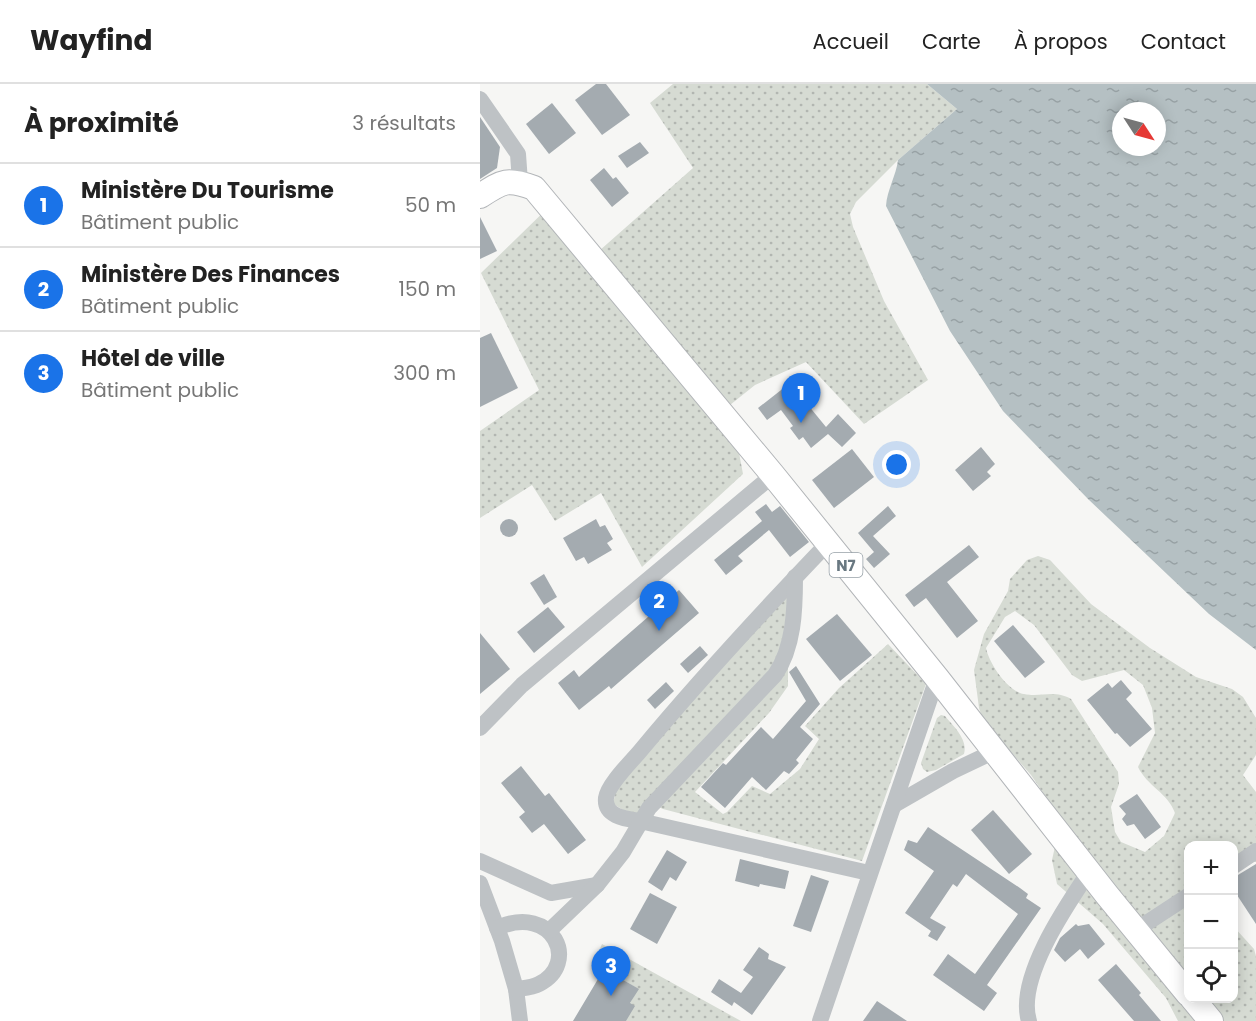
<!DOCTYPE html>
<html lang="fr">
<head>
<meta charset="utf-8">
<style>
  :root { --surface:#fff; --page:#f2f2f2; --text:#222; --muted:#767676; --line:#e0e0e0; --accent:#1a73e8 }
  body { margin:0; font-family:Poppins,sans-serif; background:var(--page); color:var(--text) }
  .controls { position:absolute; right:18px; bottom:18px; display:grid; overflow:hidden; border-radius:12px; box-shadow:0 3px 15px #0003 }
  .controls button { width:54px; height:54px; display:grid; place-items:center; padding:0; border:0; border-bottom:2px solid var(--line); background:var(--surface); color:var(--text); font:30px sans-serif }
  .compass { position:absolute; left:632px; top:18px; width:54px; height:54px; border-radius:50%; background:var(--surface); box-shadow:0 3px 15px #0003; rotate:126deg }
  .you { position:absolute; left:417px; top:381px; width:21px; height:21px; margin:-15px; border:4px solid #fff; border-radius:50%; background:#1a73e8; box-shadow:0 0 0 9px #1a73e833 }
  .badge { display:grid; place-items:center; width:39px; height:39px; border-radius:50%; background:var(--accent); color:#fff; font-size:20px; font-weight:700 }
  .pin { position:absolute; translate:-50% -50px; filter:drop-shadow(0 2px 3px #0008) }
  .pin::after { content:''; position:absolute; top:32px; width:21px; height:18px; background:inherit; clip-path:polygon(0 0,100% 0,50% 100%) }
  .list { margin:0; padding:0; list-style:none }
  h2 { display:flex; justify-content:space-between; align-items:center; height:78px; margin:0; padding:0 24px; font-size:26px }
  h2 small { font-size:20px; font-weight:400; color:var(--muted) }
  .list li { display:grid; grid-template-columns:39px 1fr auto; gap:18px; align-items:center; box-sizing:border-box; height:84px; padding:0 24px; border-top:2px solid var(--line) }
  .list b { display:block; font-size:22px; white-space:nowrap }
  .list p { margin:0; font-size:20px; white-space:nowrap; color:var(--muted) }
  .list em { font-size:20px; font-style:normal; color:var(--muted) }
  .icon { flex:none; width:33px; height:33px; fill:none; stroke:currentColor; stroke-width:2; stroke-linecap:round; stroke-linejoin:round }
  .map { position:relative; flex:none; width:776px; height:937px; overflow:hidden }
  header { display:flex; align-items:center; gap:36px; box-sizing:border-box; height:84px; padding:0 30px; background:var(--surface); border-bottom:2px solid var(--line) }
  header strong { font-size:28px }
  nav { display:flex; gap:33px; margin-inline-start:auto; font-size:21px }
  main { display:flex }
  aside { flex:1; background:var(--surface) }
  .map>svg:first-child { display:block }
  .grass { fill:url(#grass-dots); fill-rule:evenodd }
  .water { fill:url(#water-ripples); fill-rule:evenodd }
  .building { fill:#a4abb0 }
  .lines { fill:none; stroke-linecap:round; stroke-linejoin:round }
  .highway-casing { stroke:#b2b5b8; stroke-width:26 }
  .minor { stroke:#bec2c5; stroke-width:16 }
  .highway { stroke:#fff; stroke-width:24 }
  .labels { text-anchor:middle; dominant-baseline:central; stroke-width:6; stroke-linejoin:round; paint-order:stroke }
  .shield { fill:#fff; stroke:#96a0a7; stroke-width:1.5 }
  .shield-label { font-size:15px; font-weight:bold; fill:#697881 }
</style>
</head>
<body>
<header>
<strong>Wayfind</strong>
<nav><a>Accueil</a><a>Carte</a><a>À propos</a><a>Contact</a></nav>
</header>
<main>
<aside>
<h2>À proximité<small>3 résultats</small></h2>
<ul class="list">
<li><span class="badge">1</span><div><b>Ministère Du Tourisme</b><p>Bâtiment public</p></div><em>50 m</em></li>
<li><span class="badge">2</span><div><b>Ministère Des Finances</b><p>Bâtiment public</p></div><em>150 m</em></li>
<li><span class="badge">3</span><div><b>Hôtel de ville</b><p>Bâtiment public</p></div><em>300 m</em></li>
</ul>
</aside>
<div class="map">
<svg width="776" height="937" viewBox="0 0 776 937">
  <defs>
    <pattern id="grass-dots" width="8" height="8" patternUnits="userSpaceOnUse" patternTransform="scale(1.5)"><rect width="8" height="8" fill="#d6dbd3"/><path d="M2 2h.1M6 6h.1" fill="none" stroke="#b2b6b1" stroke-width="1.8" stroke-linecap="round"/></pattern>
    <pattern id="water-ripples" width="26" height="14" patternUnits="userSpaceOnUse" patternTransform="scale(1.5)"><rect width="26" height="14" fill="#b5c0c3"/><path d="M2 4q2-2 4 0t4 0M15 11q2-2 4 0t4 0" fill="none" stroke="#97a1a4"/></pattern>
  </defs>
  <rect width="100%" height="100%" fill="#f6f6f4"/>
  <g class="grass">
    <polygon points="193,0 447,0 477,25 418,76 376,118 370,130 373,143 404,217 448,296 384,340 326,278 275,301 250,321 263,390 162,483 121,409 75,437 52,401 0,434 0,347 59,306 1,189 78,114 119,167 213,84 170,19"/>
    <path d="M558,472L570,476L611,520L670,564L716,593L752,605L763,613L776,634V671L763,691L776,708V778H754V762H708V914H754V843L774,865L776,872V937H698L686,914L623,840L577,800L572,776L580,740L579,732L551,691L503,636L499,624L494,586L504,550L528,507L530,495L547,476ZM535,527L554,541L592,591L602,597L644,586L663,601L672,624L675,649L658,683C667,702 688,709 695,729L684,752L665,768L641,758L635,748L631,723L639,700L638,688L591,615C573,605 561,614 544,610C527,607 509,579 506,564L525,533Z"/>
    <polygon points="317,493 308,574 308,602 289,629 215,708 243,730 247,728 272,702 290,710 320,685 339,655 325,642 359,604 408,560 446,600 382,777 183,725 172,720 159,735 133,720 138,697"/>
    <path d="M461,631L465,632C474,643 488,655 484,670L456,686L447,688L443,685L441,679L457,634Z"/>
    <polygon points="122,860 261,937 146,937 150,919 158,905 114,878"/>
  </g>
  <path class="water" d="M447,0H776V566L729,530L608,415L523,327L470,247L406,122C407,106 416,92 418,76L477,25ZM641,27H677V63H641Z"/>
  <g class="building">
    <polygon points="116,0 126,0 150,31 122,51 95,16"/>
    <polygon points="72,19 96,49 69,70 46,40"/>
    <polygon points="0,33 20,63 17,84 0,95"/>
    <polygon points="160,58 169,69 147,84 138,72"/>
    <polygon points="124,84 133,95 136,93 149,109 132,123 110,96"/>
    <polygon points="0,133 17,167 0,175"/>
    <polygon points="11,249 38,304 0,323 0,254"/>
    <polygon points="310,299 346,343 358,330 376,349 362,363 348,350 331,364 323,353 319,356 310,344 313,342 301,326 287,336 278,324"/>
    <polygon points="501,363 515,380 507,388 511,392 493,407 475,386"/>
    <polygon points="372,365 394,393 354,424 332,396"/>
    <polygon points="286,420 292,428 300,422 329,458 310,473 289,446 258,472 263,477 246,491 234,476 282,437 275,428"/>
    <polygon points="408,422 416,432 393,452 410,470 394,484 386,475 394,468 378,449"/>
    <circle cx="29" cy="444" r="9"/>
    <polygon points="116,435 120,443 125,441 133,455 127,459 132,466 108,480 104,473 96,477 83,454"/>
    <polygon points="489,461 499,473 467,498 498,537 477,554 446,514 434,523 425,511"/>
    <polygon points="64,490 77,513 64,521 50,499"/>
    <polygon points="199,506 219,529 131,605 129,602 99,626 78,599 94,586 99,593"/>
    <polygon points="68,523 85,543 54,569 37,548"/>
    <polygon points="357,530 392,571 360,597 326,555"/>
    <polygon points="533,541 565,578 545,594 514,557"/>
    <polygon points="0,549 30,585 0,610"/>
    <polygon points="220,562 228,571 208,589 200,580"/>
    <polygon points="316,582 340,620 320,643 333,655 316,676 319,679 309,690 304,687 286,706 272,693 245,724 221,703 243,679 246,681 281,643 293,655 326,617 309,588"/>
    <polygon points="641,596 652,609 646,615 672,645 650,663 637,649 635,650 607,616 628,599 632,604"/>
    <polygon points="186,598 194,607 175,625 167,616"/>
    <polygon points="41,682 65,712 69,709 106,756 88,770 64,740 52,749 39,733 45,728 21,699"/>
    <polygon points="657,710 681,743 665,755 654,740 647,742 642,735 646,730 639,722"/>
    <polygon points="513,726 552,770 529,790 491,746"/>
    <polygon points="448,743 540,804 548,810 546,814 561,824 507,901 517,909 504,927 453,891 468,870 495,890 538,830 486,790 477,803 473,800 450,834 466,843 457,857 448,852 451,847 425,829 454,787 424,766 428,756 437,759"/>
    <polygon points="187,766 207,778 196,797 190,793 182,807 168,798"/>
    <polygon points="260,775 309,787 305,805 280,800 279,803 255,797"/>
    <polygon points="776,780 776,840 753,805 753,794"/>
    <polygon points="331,791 349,797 331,848 313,842"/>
    <polygon points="170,809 197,823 177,860 150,845"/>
    <polygon points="596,840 598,842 609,840 625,860 608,875 600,865 585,878 574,866 580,854"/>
    <polygon points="279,863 289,870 288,875 306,883 272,931 254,918 252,922 231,908 239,895 261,909 273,893 263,886"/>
    <polygon points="636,880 661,909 659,911 681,937 654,937 618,896"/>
    <polygon points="124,885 159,905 150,919 155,922 146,937 93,937"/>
    <polygon points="397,917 427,937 383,937"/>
  </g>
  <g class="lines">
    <g class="highway-casing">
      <g id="highway">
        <path d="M0,112C23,97 27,94 54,104L293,391L457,594L627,811L708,910"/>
        <polyline points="712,914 731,937"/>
      </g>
    </g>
    <g class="minor">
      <polyline points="0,15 38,70 40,98"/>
      <path d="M348,459C284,526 220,595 161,666C152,677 128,700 126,714C124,733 147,735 160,737L389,789"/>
      <polyline points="0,644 42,601 293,391"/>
      <polyline points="414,721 473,687 513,668"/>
      <polyline points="0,777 71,809 117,801"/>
      <polyline points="754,782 776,767"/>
      <polyline points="0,799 22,857 36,905 40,937"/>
      <path d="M17,844C74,819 100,880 59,900C52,904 43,904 36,905"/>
      <polyline points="656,846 708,812"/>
      <path d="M69,847L117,801L143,768L169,724L295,591C314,563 315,526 315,493"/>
      <polyline points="340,937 457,594"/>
      <path d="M549,937C536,895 586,822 609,788"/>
    </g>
    <use href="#highway" class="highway"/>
  </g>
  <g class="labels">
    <rect class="shield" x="349.5" y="469" width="33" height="24" rx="4.5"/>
    <g class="shield-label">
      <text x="366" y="481">N7</text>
    </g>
  </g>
</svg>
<div class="controls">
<button>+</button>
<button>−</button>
<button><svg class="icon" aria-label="locate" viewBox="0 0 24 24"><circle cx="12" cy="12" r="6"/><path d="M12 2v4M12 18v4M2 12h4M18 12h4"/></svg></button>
</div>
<svg class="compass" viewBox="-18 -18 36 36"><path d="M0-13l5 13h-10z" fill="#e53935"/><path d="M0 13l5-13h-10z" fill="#767676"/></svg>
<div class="you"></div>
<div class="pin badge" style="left:321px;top:339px">1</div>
<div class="pin badge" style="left:179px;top:547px">2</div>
<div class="pin badge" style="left:131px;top:912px">3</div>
</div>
</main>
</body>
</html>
